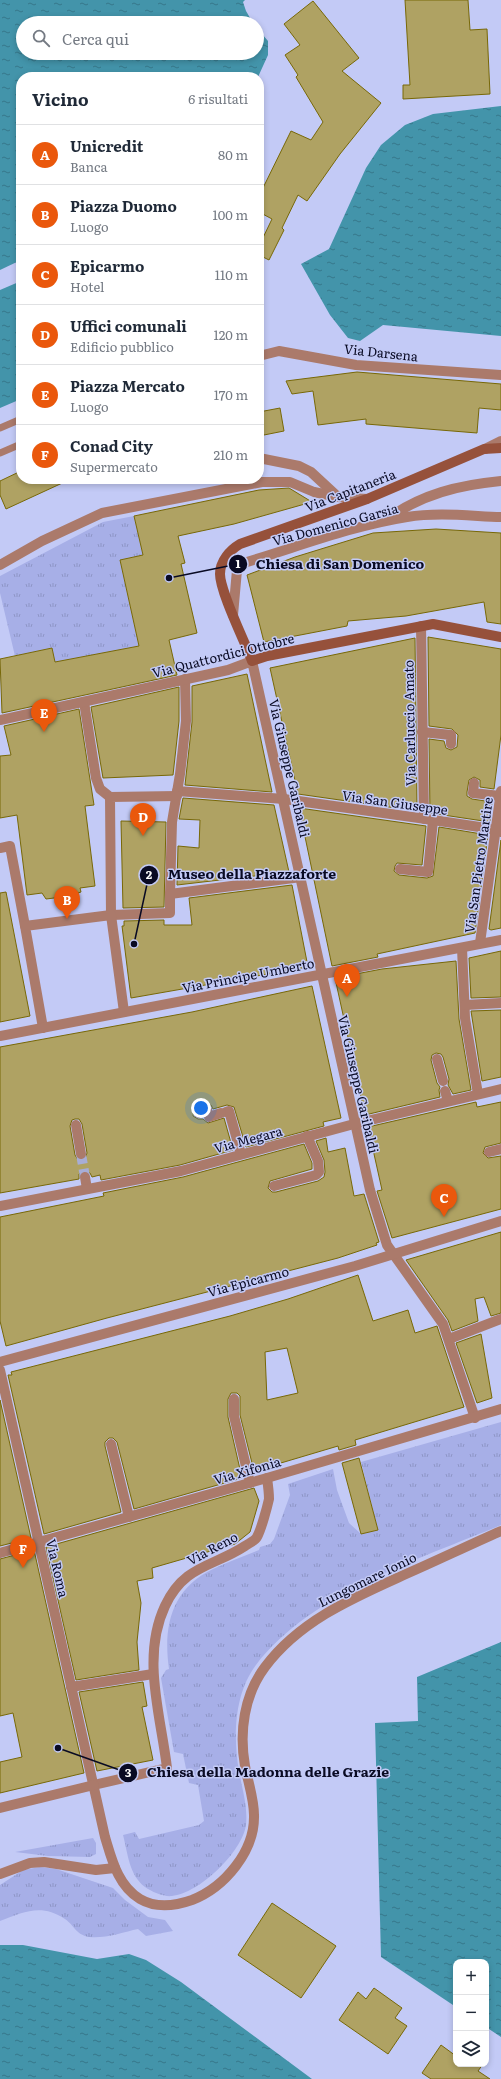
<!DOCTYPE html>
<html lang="it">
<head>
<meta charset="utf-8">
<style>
  :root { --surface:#fff; --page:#f2f2f3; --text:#1f2937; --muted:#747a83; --line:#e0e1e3; --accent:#ea580c }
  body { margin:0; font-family:Literata,serif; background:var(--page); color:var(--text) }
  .controls { position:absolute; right:12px; bottom:12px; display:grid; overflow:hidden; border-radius:8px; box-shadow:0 2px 6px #0003 }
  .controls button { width:36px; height:36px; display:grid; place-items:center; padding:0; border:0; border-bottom:1px solid var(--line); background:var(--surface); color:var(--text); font:20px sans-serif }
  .you { position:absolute; left:201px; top:1108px; width:14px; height:14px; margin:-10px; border:3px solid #fff; border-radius:50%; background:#1a73e8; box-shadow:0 0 0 6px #1a73e833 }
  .badge { display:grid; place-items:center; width:26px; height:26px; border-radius:50%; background:var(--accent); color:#fff; font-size:13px; font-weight:700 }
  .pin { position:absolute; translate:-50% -33px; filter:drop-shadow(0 1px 2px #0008) }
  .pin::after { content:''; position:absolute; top:21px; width:14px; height:12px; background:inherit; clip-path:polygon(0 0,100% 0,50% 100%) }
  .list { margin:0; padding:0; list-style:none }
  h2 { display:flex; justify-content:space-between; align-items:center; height:52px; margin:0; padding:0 16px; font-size:17px }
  h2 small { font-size:13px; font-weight:400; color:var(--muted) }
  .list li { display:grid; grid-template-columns:26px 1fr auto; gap:12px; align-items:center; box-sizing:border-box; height:60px; padding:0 16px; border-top:1px solid var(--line) }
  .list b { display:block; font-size:15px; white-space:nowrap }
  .list p { margin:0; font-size:13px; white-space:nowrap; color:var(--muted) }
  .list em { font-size:13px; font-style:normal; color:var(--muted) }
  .icon { flex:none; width:22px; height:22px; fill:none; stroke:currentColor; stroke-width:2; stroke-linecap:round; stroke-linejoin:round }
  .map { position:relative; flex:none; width:501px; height:2079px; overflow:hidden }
  .search { position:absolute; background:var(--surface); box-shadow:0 2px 6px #0003; left:16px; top:16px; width:248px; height:44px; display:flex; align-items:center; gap:10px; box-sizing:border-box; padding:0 14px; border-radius:22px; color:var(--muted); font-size:15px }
  .panel { position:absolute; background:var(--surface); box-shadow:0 2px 6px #0003; left:16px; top:72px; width:248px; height:412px; border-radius:16px }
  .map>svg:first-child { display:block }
  .grass { fill:url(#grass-tufts) }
  .water { fill:url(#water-ripples) }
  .pier { fill:#c3caf6 }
  .building { fill:#afa263; stroke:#786807; fill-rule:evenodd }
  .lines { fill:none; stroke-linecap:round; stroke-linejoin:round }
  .pedestrian-tunnel { stroke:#a7add6; stroke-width:10; stroke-dasharray:10 5; stroke-linecap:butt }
  .service { stroke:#ab7a6b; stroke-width:7 }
  .pedestrian { stroke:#ab7a6b; stroke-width:10 }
  .minor { stroke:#ab7a6b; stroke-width:10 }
  .tertiary { stroke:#ab7a6b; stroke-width:10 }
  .secondary { stroke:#96513b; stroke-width:10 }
  .labels { text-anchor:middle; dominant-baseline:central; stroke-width:3; stroke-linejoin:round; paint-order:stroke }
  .street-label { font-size:13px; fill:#090a23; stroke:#c3caf6 }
  .leader { fill:none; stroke:#090a23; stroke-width:1.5 }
  .callout-dot { fill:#090a23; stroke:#c3caf6; stroke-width:1.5 }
  .mark-label { font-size:12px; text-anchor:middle; font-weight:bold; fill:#fff }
  .callout-label { font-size:14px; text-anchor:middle; font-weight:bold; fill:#090a23; stroke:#c3caf6; stroke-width:3; stroke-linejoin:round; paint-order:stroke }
</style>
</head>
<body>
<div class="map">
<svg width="501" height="2079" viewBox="0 0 501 2079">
  <defs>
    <pattern id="grass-tufts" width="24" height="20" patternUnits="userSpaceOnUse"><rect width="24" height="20" fill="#a7afe7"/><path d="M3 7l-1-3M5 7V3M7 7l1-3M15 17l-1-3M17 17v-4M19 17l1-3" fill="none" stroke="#8e95c6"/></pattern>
    <pattern id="water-ripples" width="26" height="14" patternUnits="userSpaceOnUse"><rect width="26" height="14" fill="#4394aa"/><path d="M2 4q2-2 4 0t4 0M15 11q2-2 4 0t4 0" fill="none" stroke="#36778a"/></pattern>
  </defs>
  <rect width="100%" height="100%" fill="#c3caf6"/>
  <g class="grass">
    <polygon points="134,516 143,555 120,560 139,646 55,662 52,648 15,656 0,593 0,576 103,522"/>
    <path d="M501,1422V1525C420,1559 311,1593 256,1665C234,1694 233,1737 239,1771C242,1789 248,1806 246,1825C242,1852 200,1893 172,1896C164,1897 152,1892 145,1887C129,1875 128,1854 123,1835L135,1832L139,1839L199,1825L204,1821L198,1785L189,1783L183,1754L174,1752L161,1678L166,1670L169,1669C163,1627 171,1589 213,1569C228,1562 244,1556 259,1550L260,1547L270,1544L274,1539L290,1495L288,1484L333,1469L337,1490L349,1523L361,1534L378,1530L361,1462Z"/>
    <polygon points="93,1838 96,1843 96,1854 90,1857 48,1856 15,1852"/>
    <path d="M40,1867L56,1869L113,1888L125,1900L148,1917L165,1920L173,1931L146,1936L138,1929C124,1932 104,1939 89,1937C75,1934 75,1926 65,1919C41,1903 24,1912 0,1921V1885L23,1870Z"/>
  </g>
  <g class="water">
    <polygon points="0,0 245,0 243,2 246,11 253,23 23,23 23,53 257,53 257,28 268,41 268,55 258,77 21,77 21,399 0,408"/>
    <polygon points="501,106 501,336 383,325 360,341 348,338 330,315 301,264 329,249 366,168 381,145 405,125 433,114"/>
    <polygon points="501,1642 501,2037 486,2027 486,1962 456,1962 456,2007 381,1957 375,1723 418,1721 417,1677"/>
    <polygon points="0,1945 23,1945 97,1959 129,1954 146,1960 181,1982 312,2079 0,2079"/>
  </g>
  <polygon class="pier" points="21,260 21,281 0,290 0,270"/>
  <g class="building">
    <polygon points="405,0 468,0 470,30 487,29 490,94 403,99 403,85 410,85"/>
    <polygon points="313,1 359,58 342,71 381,103 340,154 307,201 298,195 282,228 284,230 269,260 259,255 259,246 272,219 259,212 259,196 291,131 311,140 323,122 296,77 298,75 285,55 300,45 284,24"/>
    <polygon points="357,372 501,384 501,410 479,408 477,433 366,424 366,419 318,425 313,391 292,394 286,381"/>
    <polygon points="280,408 284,431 259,436 259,412"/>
    <polygon points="21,471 21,479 71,479 6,509 0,495 0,481"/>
    <polygon points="289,488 312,502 234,524 178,536 185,563 181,564 197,633 169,640 177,675 2,713 0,659 52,648 55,662 139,646 120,560 143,555 134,516 259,490"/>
    <polygon points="436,529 501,533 501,624 487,622 484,602 406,616 348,621 347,626 264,642 247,575 295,557 373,533"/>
    <polygon points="428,637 501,649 501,735 494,789 480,787 480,780 474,777 469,780 467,792 467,796 472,799 492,802 490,822 430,813 429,739 444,741 446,748 451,750 457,747 458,735 452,729 429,726"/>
    <polygon points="415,638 417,811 298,794 270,668"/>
    <polygon points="247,674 272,792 185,785 192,722 192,686"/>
    <polygon points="179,687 179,721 173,775 103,778 91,707"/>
    <polygon points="79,709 94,805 85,806 95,886 80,888 81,892 78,893 78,895 46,899 42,893 27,895 17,815 0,818 0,756 11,755 4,726"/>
    <polygon points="183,798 274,805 289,872 177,885 178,846 199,848 200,820 179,819"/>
    <polygon points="299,808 426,826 422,865 397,863 395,866 394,871 399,875 427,878 433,876 439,827 488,835 475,933 377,954 378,957 332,966"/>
    <polygon points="121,821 166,822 164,907 123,908"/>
    <polygon points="501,840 501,928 491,930 489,929"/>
    <polygon points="292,885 308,967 131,998 122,926 124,926 124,921 164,920 164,925 192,925 189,898"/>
    <polygon points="6,892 30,1016 0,1022 0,893"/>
    <polygon points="501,951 501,997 471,998 469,958"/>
    <polygon points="456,961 459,1019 471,1090 453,1094 448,1085 449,1079 443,1057 441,1054 436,1053 432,1055 431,1060 437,1083 440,1087 439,1090 440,1097 365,1115 335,978 382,969"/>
    <path d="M312,986L341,1118L323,1122L324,1126L246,1147L234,1107L227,1105L213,1109L211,1105L205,1104L194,1109L193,1116L198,1119H203L208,1123L224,1118L233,1150L180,1165L101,1180L100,1175L92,1177L90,1173L84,1171L79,1174V1179L0,1193V1047L192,1012ZM75,1119H79L82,1124L87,1153L85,1159L82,1160H78L75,1155L70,1126L72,1120Z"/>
    <polygon points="501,1010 501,1077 482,1081 471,1011"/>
    <polygon points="476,1102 477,1107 501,1102 501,1143 485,1147 483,1153 488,1158 501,1156 501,1209 392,1238 377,1191 382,1190 368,1127"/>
    <polygon points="326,1138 328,1152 345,1148 354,1196 364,1194 379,1242 376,1243 377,1245 338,1258 107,1318 6,1346 0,1321 0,1217 104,1196 103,1193 183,1177 304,1144 312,1163 312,1169 270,1181 268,1188 272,1192 276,1192 318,1181 324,1177 325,1172 324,1160 316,1141"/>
    <polygon points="501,1232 501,1313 491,1316 484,1297 475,1299 478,1321 452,1331 448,1320 406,1260"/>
    <path d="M358,1275L373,1321L408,1310L415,1333L437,1326L464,1407L355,1440L356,1445L339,1450L338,1446L254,1471L240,1415V1396L237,1393H231L228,1399V1417L242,1478L134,1509L117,1442L113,1438H109L105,1442V1446L121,1512L44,1534L8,1375H12L11,1372L230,1316L288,1299ZM287,1348L298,1393L267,1400L265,1352Z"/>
    <polygon points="481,1334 492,1398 477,1403 456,1343"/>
    <polygon points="0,1400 31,1538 0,1546"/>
    <polygon points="359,1458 378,1530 361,1534 342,1463"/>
    <polygon points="254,1488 259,1501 250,1532 235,1544 152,1568 153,1578 137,1581 141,1603 137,1642 139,1670 76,1680 46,1547"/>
    <polygon points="34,1550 84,1773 0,1793 0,1762 22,1757 13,1713 0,1716 0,1559"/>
    <polygon points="143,1682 147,1706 142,1707 153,1760 97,1771 79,1692"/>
    <polygon points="272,1903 336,1946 301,1998 238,1955"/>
    <polygon points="374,1988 402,2008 395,2018 407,2026 388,2054 339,2020 358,1992 366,1999"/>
    <polygon points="441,2045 456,2056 456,2064 483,2064 478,2071 490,2079 431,2079 422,2073"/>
  </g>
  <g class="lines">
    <polyline class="pedestrian-tunnel" points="81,1154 85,1177"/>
    <g class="service">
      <polyline points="0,428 21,419"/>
      <polyline points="0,453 21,444"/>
    </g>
    <g class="pedestrian">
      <polyline points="84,702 96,778 100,789 110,797"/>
      <polyline points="422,732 451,735 451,744"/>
      <polyline points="474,783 473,793 500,796"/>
      <polyline points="177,791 284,799"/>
      <polyline points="400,869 428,872 433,820"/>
      <polyline points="170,894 172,822 180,774 186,721 185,679"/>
      <polyline points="111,915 110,797 177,796"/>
      <polyline points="462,948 465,1018 478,1094"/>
      <polyline points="465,1005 501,1003"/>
      <polyline points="437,1059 443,1081"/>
      <polyline points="445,1091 448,1101"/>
      <polyline points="226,1112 229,1111 241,1154"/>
      <polyline points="199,1113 207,1110 209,1117 221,1113"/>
      <polyline points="76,1125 81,1154"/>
      <polyline points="85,1177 87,1189"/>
      <polyline points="274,1186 316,1175 319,1172 318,1161 307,1136"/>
      <polyline points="111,1444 129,1517"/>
    </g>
    <g class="minor">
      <polyline points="259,356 279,351 356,365 501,375"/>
      <polyline points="485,449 501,441"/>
      <polyline points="259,458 299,466 311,472 338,497"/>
      <path d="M387,519C422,494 459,485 501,481"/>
      <path d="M233,615L237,570L240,564C295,548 350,526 407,517C438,512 470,516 501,517"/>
      <polyline points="421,626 424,819"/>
      <polyline points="284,799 433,820 486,828 501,832"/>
      <polyline points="0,848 10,846 25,926"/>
      <polyline points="111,915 170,913 170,894 301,877"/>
      <polyline points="480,943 501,791"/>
      <polyline points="43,1028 25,926 111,915 124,1012"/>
      <polyline points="489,1152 501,1149"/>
      <polyline points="449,1339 501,1319"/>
      <polyline points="234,1399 234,1416 250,1483"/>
      <polyline points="71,1687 153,1674"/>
      <path d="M94,1785L167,1768C161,1716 141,1657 165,1606C184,1565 213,1567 245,1546C249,1543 255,1541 257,1537C261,1530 267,1508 269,1499C269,1493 268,1485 267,1478"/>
      <polyline points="0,1874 30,1863 44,1862 96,1870 115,1868"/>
    </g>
    <g class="tertiary">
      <polyline points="0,565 42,541 102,513 262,482 290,482 314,492 338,497 367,499"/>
      <polyline points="0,720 228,670 252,661 370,1190 387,1245 443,1324 475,1418"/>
      <polyline points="0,1036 501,940"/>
      <polyline points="0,1206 181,1171 354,1124 501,1089"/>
      <polyline points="0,1362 355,1266 501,1221"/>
      <path d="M0,1370L105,1837C112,1860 118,1886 140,1899C157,1909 175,1906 192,1900C225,1887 255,1851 254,1815C254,1799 248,1782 245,1766C239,1732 244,1695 265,1667C300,1620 355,1597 406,1574C438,1560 469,1545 501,1531"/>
      <polyline points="0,1553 267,1478 501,1409"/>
      <polyline points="0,1808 94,1785"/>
    </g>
    <path class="secondary" d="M501,448L484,449L367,499L240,544C230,550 220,561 220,574C220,592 245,642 252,661L267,656L433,624L501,637"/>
  </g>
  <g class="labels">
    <g class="street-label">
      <text transform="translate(381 352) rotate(6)">Via Darsena</text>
      <text transform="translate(350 490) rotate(-21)">Via Capitaneria</text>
      <text transform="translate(335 524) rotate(-15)">Via Domenico Garsia</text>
      <text transform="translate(223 655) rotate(-14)">Via Quattordici Ottobre</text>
      <text transform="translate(409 723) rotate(-91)">Via Carluccio Amato</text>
      <text transform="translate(290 768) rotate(77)">Via Giuseppe Garibaldi</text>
      <text transform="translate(395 802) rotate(8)">Via San Giuseppe</text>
      <text transform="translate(478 865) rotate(-82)">Via San Pietro Martire</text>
      <text transform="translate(248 975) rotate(-11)">Via Principe Umberto</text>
      <text transform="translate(359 1084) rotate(77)">Via Giuseppe Garibaldi</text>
      <text transform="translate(248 1139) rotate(-15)">Via Megara</text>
      <text transform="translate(248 1281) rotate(-15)">Via Epicarmo</text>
      <text transform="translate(247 1470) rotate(-16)">Via Xifonia</text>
      <text transform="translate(212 1548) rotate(-28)">Via Reno</text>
      <text transform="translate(58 1568) rotate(77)">Via Roma</text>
      <text transform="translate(367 1579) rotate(-26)">Lungomare Ionio</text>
    </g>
  </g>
  <path class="leader" d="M169 578L238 564M134 944L149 875M58 1748L128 1773"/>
  <g class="callout-dot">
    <circle cx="169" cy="578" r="4"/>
    <circle cx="134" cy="944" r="4"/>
    <circle cx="58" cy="1748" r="4"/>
    <circle cx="238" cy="564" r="10"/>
    <circle cx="149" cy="875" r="10"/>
    <circle cx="128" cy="1773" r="10"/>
  </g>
  <g class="mark-label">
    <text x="238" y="568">1</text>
    <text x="149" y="879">2</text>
    <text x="128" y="1777">3</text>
  </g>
  <g class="callout-label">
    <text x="340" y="569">Chiesa di San Domenico</text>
    <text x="252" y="879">Museo della Piazzaforte</text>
    <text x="268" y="1777">Chiesa della Madonna delle Grazie</text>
  </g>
</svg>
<div class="controls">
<button>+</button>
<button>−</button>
<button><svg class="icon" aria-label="layers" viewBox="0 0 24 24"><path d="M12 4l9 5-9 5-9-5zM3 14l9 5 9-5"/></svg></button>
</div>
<div class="you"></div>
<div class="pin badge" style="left:347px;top:997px">A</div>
<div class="pin badge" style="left:67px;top:919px">B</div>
<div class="pin badge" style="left:444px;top:1217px">C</div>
<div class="pin badge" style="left:143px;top:836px">D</div>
<div class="pin badge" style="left:44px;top:732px">E</div>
<div class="pin badge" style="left:23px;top:1568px">F</div>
<div class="search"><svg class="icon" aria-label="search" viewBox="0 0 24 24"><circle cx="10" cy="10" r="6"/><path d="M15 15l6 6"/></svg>Cerca qui</div>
<section class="panel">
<h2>Vicino<small>6 risultati</small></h2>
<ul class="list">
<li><span class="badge">A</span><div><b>Unicredit</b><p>Banca</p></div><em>80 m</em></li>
<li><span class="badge">B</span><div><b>Piazza Duomo</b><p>Luogo</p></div><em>100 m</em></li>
<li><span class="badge">C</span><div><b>Epicarmo</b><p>Hotel</p></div><em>110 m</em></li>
<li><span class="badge">D</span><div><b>Uffici comunali</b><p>Edificio pubblico</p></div><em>120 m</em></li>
<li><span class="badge">E</span><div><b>Piazza Mercato</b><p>Luogo</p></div><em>170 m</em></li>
<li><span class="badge">F</span><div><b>Conad City</b><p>Supermercato</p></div><em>210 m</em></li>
</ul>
</section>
</div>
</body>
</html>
